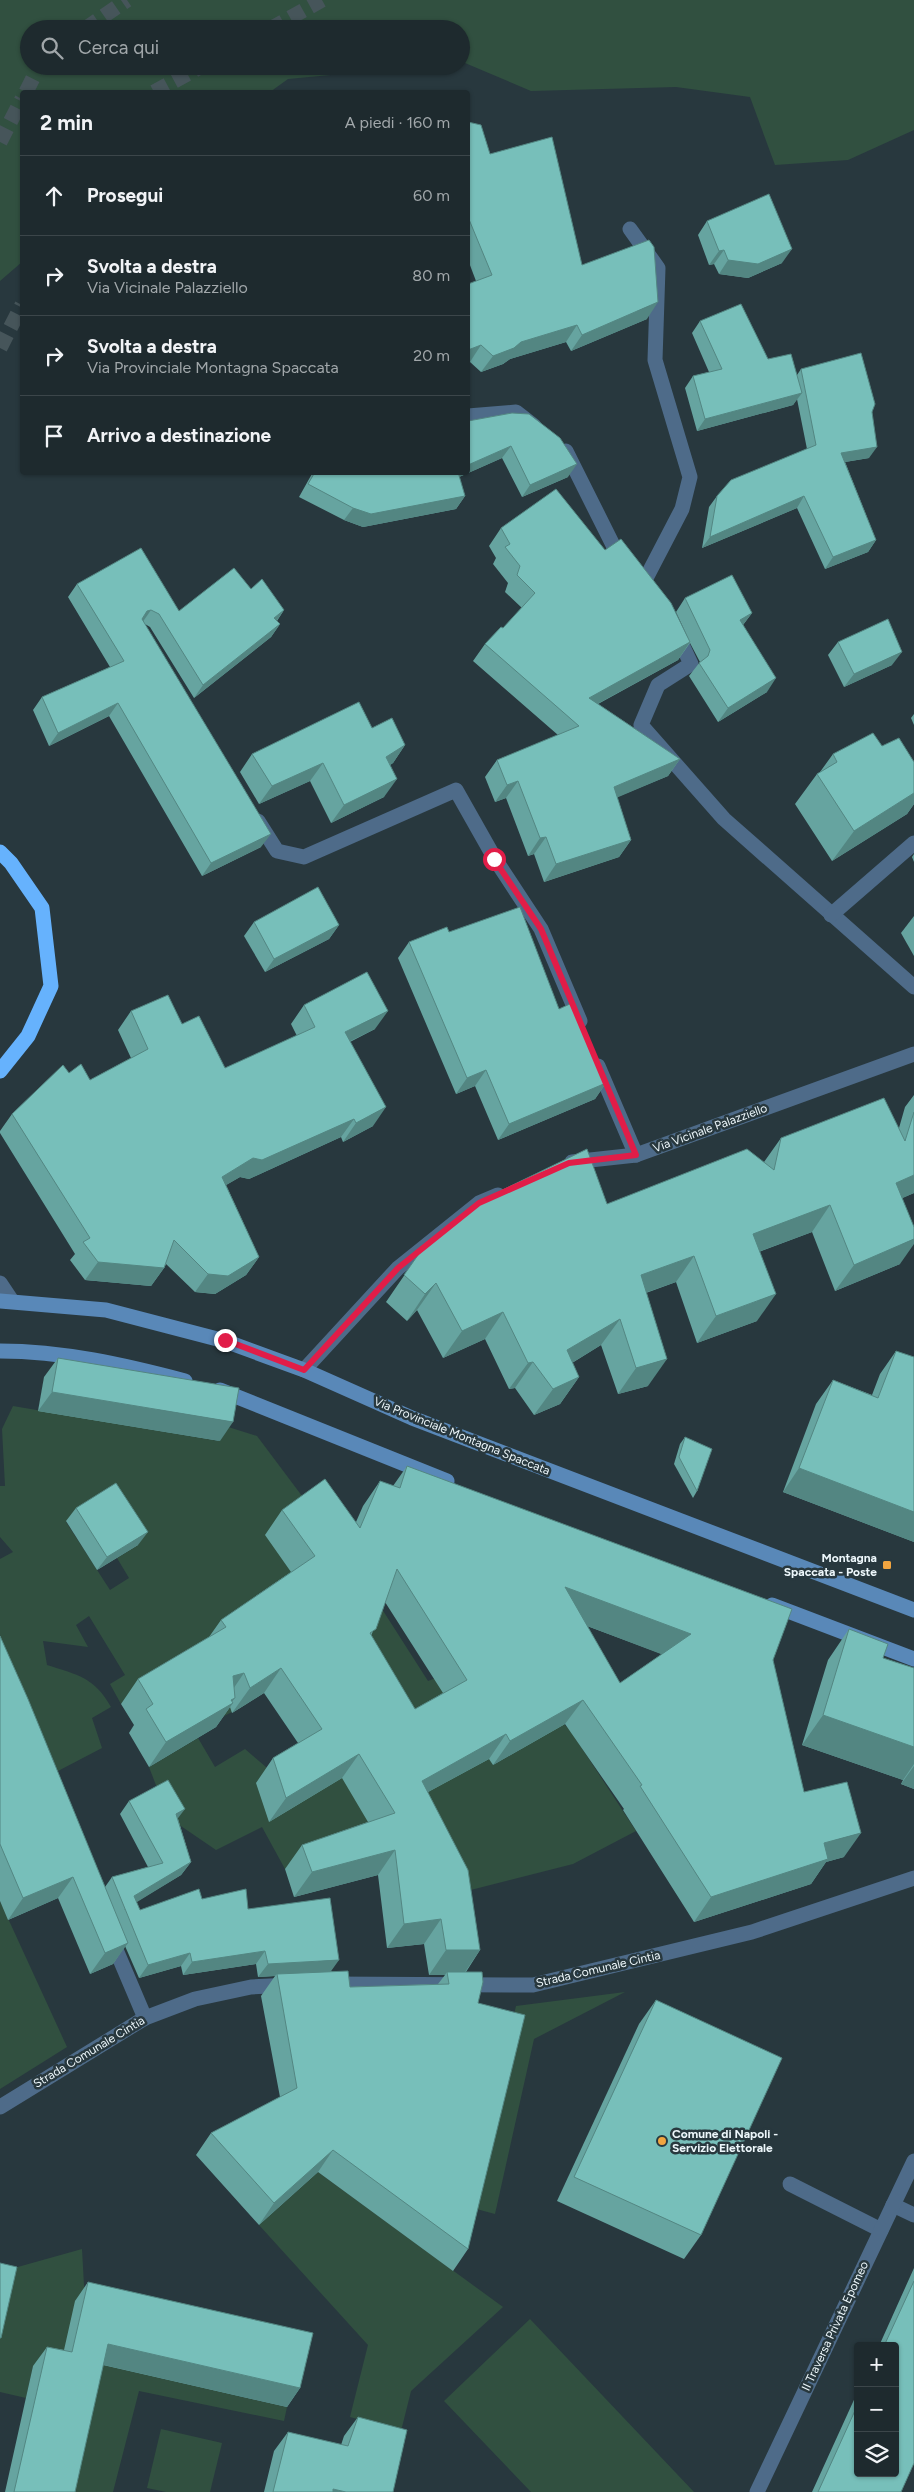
<!DOCTYPE html>
<html lang="it">
<head>
<meta charset="utf-8">
<style>
  :root { --surface:#1e2a2e; --page:#2b363a; --text:#f1f3f6; --muted:#a1a7aa; --line:#3c464a }
  body { margin:0; font-family:Figtree,sans-serif; background:var(--page); color:var(--text) }
  .controls { position:absolute; right:15px; bottom:15px; display:grid; overflow:hidden; border-radius:5px; box-shadow:0 1px 4px #0004 }
  .controls button { width:45px; height:45px; display:grid; place-items:center; padding:0; border:0; border-bottom:1px solid var(--line); background:var(--surface); color:var(--text); font:25px sans-serif }
  .stop { position:absolute; width:15px; height:15px; margin:-11px; border:4px solid #e11d48; border-radius:50%; background:#fff }
  .stop.end { background:#e11d48; border-color:#fff; box-shadow:0 1px 5px #0008 }
  .list { margin:0; padding:0; list-style:none }
  h2 { display:flex; justify-content:space-between; align-items:center; height:65px; margin:0; padding:0 20px; font-size:21px }
  h2 small { font-size:16px; font-weight:400; color:var(--muted) }
  .list li { display:grid; grid-template-columns:32px 1fr auto; gap:15px; align-items:center; box-sizing:border-box; height:80px; padding:0 20px; border-top:1px solid var(--line) }
  .list b { display:block; font-size:19px; white-space:nowrap }
  .list p { margin:0; font-size:16px; white-space:nowrap; color:var(--muted) }
  .list em { font-size:16px; font-style:normal; color:var(--muted) }
  .icon { flex:none; width:28px; height:28px; fill:none; stroke:currentColor; stroke-width:2; stroke-linecap:round; stroke-linejoin:round }
  .map { position:relative; flex:none; width:914px; height:2492px; overflow:hidden }
  .search { position:absolute; background:var(--surface); box-shadow:0 1px 4px #0004; left:20px; top:20px; width:450px; height:55px; display:flex; align-items:center; gap:12px; box-sizing:border-box; padding:0 18px; border-radius:28px; color:var(--muted); font-size:19px }
  .panel { position:absolute; background:var(--surface); box-shadow:0 1px 4px #0004; left:20px; top:90px; width:450px; height:385px; border-radius:5px }
  .map>svg:first-child { display:block }
  .green { fill:#315040; fill-rule:evenodd }
  .lines { fill:none; stroke-linecap:round; stroke-linejoin:round }
  .highway-tunnel { stroke:#46555a; stroke-width:15; stroke-dasharray:15 8; stroke-linecap:butt }
  .lane { stroke:#4e6b89; stroke-width:15 }
  .street { stroke:#4e6b89; stroke-width:15 }
  .secondary { stroke:#5988b8; stroke-width:15 }
  .highway { stroke:#66b2fd; stroke-width:15 }
  .wall { fill:#66a4a0; fill-rule:evenodd }
  .shaded-wall { fill:#538682 }
  .building { fill:#77bfba; stroke:#538682; fill-rule:evenodd }
  .route { stroke:#e11d48; stroke-width:6 }
  .poi-dot { fill:#f1a540; stroke:#28383e; stroke-width:2 }
  .labels { text-anchor:middle; dominant-baseline:central; stroke-width:5; stroke-linejoin:round; paint-order:stroke }
  .street-label { font-size:12px; fill:#edf7fb; stroke:#28383e }
  .poi-label { font-size:12px; font-weight:bold; fill:#edf7fb; stroke:#28383e; text-anchor:end }
</style>
</head>
<body>
<div class="map">
<svg width="914" height="2492" viewBox="0 0 914 2492">
  <rect width="100%" height="100%" fill="#28383e"/>
  <g class="green">
    <polygon points="0,0 914,0 914,130 848,160 775,165 750,97 676,87 531,91 465,63 461,63 461,29 29,29 29,66 426,66 288,79 270,92 22,92 22,262 0,281"/>
    <path d="M13,1406L219,1441L222,1425L257,1436L308,1504L313,1550L235,1689L247,1704L213,1722L163,1679L121,1704L110,1684L125,1675L89,1616L76,1625L88,1647L43,1641L47,1665C78,1675 94,1677 111,1707L92,1718L102,1748L58,1771L32,1712L0,1692V1559L13,1552L0,1537V1486H5L2,1429ZM66,1522L138,1545L117,1558L129,1578L110,1590Z"/>
    <polygon points="357,1570 428,1681 441,1676 493,1765 521,1749 552,1713 570,1730 636,1831 573,1864 451,1895 414,1824 285,1869 262,1827 216,1850 175,1822 159,1793 149,1767 198,1738 215,1767 245,1749 273,1773 361,1719"/>
    <polygon points="0,1901 67,2047 0,2089"/>
    <polygon points="625,1992 534,2039 495,2214 469,2207 516,2006"/>
    <polygon points="318,2172 503,2307 411,2391 401,2431 350,2417 368,2345 259,2225"/>
    <polygon points="82,2249 85,2303 59,2371 33,2366 26,2398 0,2392 0,2302 7,2270"/>
    <polygon points="530,2319 694,2492 531,2492 444,2401"/>
    <polygon points="95,2363 287,2407 284,2421 139,2391 113,2492 66,2492"/>
    <polygon points="161,2429 222,2443 210,2492 166,2492 147,2488"/>
  </g>
  <g class="lines">
    <g class="highway-tunnel">
      <polyline points="85,29 127,0"/>
      <polyline points="270,29 322,0"/>
      <polyline points="26,92 39,66"/>
      <polyline points="154,92 202,66"/>
      <polyline points="0,142 22,99"/>
      <polyline points="0,348 22,305"/>
    </g>
    <g class="lane">
      <polyline points="630,229 658,268 655,360 690,477 682,509 644,582"/>
      <polyline points="468,416 516,412 534,426"/>
      <polyline points="566,451 615,549 625,560"/>
      <polyline points="677,634 691,664 658,685 641,725 724,819 914,987"/>
      <polyline points="258,821 277,851 304,857 456,790 495,859 541,929 580,1021"/>
      <polyline points="831,915 914,843"/>
      <polyline points="598,1066 636,1155"/>
      <polyline points="0,1283 12,1301"/>
      <polyline points="111,1938 145,2018"/>
      <polyline points="790,2184 881,2230"/>
    </g>
    <g class="street">
      <polyline points="572,1162 636,1155 914,1054"/>
      <polyline points="304,1370 398,1268 479,1203 498,1195"/>
      <polyline points="329,1984 533,1985 752,1932 914,1878"/>
      <polyline points="0,2107 145,2018 195,1999 251,1987 289,1985"/>
      <polyline points="893,2205 914,2215"/>
      <polyline points="757,2492 914,2161"/>
    </g>
    <g class="secondary">
      <polyline points="0,1301 106,1310 225,1341 304,1370 412,1418 914,1610"/>
      <path d="M0,1351C63,1351 124,1365 185,1381"/>
      <polyline points="220,1390 447,1481"/>
      <polyline points="772,1605 914,1659"/>
    </g>
    <polyline class="highway" points="0,852 11,863 42,908 51,986 28,1036 0,1071"/>
  </g>
  <g class="wall">
    <polygon points="468,122 490,154 582,265 647,319 571,351 566,342 510,359 503,364 481,372 470,362 476,281 468,260"/>
    <polygon points="707,221 782,263 748,278 719,274 714,264 709,265 698,235"/>
    <polygon points="700,321 797,375 801,369 872,412 869,458 845,462 876,540 868,552 825,569 797,508 702,548 709,507 717,496 807,449 797,399 793,405 697,431 685,388 693,376 709,372 692,333"/>
    <polygon points="468,421 568,477 522,497 502,458 459,477 465,496 456,509 363,527 344,520 299,497 313,472 468,472"/>
    <polygon points="501,528 605,550 688,638 676,612 685,598 752,613 743,625 767,692 718,722 689,676 700,662 690,643 678,660 598,704 680,759 668,776 617,797 631,840 619,857 544,882 534,854 528,856 506,798 495,802 485,777 497,760 558,735 473,661 485,644 503,628 522,608 505,592 508,583 493,564 496,558 489,546"/>
    <polygon points="77,584 179,611 251,589 284,610 277,621 280,624 271,637 194,698 150,627 145,624 261,847 202,876 109,716 49,746 33,710 42,697 110,667 68,597"/>
    <polygon points="838,642 892,665 844,687 828,655"/>
    <polygon points="914,714 914,725 911,718"/>
    <polygon points="372,728 405,745 393,763 390,765 384,797 331,823 310,781 259,804 240,772 252,754"/>
    <polygon points="882,746 914,762 914,804 907,814 832,861 795,804 817,774 820,772 833,754"/>
    <polygon points="914,854 914,862 912,857"/>
    <polygon points="914,916 914,956 901,933"/>
    <polygon points="254,922 339,925 329,939 265,972 244,936"/>
    <polygon points="449,932 559,1009 606,1083 595,1099 498,1140 475,1086 456,1094 398,958 409,942"/>
    <polygon points="304,1005 375,1029 350,1042 373,1126 343,1142 341,1137 249,1179 240,1177 226,1185 259,1257 246,1275 215,1294 195,1292 166,1264 164,1268 151,1286 85,1280 70,1260 75,1254 0,1133 0,1131 12,1114 69,1073 90,1080 131,1058 118,1030 131,1011 182,1024 225,1068 297,1036 291,1024"/>
    <polygon points="914,1095 914,1193 902,1198 900,1264 835,1291 812,1232 759,1252 757,1321 697,1343 676,1282 646,1293 648,1386 618,1394 601,1345 572,1363 579,1377 560,1404 534,1415 515,1388 509,1389 485,1339 443,1358 417,1310 407,1321 386,1302 423,1248 607,1204 764,1162 781,1138 899,1128 905,1107"/>
    <polygon points="896,1351 914,1542 783,1492 816,1404 833,1380 872,1395 880,1374"/>
    <polygon points="58,1358 220,1441 38,1411 44,1377"/>
    <polygon points="685,1437 697,1491 693,1498 674,1464 680,1444"/>
    <path d="M407,1466L773,1660L804,1792L844,1857L826,1862L811,1884L694,1922L623,1810L624,1809L565,1724L493,1765L489,1759L428,1792L480,1950L466,1972L478,2003L468,2249L453,2271L318,2172L259,2225L196,2155L211,2133L280,2097L261,1996L275,1976L258,1977L256,1964L183,1975L181,1966L139,1978L125,1946L113,1964L90,1974L58,1898L8,1920L0,1901V1636L105,1887L112,1877L148,1867L120,1814L129,1801L178,1819L191,1862L181,1875L136,1902L140,1910L202,1899L248,1909L331,1971L350,1987L438,1984L445,1975H429L424,1944L387,1948L378,1875L294,1897L285,1869L302,1845L368,1822L342,1778L269,1822L256,1783L273,1758L298,1743L264,1693L232,1713L230,1707L216,1727L149,1767L129,1733L134,1725L121,1704L138,1679L209,1637L221,1620L291,1572L265,1535L282,1510L356,1522L363,1506L380,1481L393,1486ZM385,1602L443,1693L415,1709L371,1636ZM587,1626L662,1654L620,1683Z"/>
    <polygon points="76,1508 138,1545 97,1570 66,1521"/>
    <polygon points="849,1629 883,1658 914,1668 914,1789 901,1784 903,1780 802,1745 828,1660"/>
    <polygon points="656,2000 701,2235 684,2259 557,2201 639,2024"/>
    <polygon points="914,2268 914,2463 901,2492 812,2492 858,2391 858,2473 895,2346 879,2346"/>
    <polygon points="88,2282 300,2388 287,2407 103,2365 75,2492 5,2492 33,2366 47,2347 64,2350 75,2301"/>
    <polygon points="358,2417 393,2492 264,2492 274,2451 288,2432 341,2445 344,2436"/>
  </g>
  <g class="shaded-wall">
    <polygon points="792,249 782,263 748,278 719,274 728,260"/>
    <polygon points="724,250 714,264 709,265 719,251"/>
    <polygon points="658,302 647,319 571,351 582,335"/>
    <polygon points="577,325 566,342 510,359 503,364 481,372 493,356 521,342"/>
    <polygon points="481,345 470,362 468,362 468,350"/>
    <polygon points="802,393 793,405 697,431 705,419"/>
    <polygon points="511,446 502,458 448,482 455,472 468,472 468,465"/>
    <polygon points="877,447 869,458 833,464 841,453"/>
    <polygon points="577,464 568,477 522,497 530,485"/>
    <polygon points="465,496 456,509 363,527 344,520 353,508"/>
    <polygon points="804,496 797,508 702,548 710,537"/>
    <polygon points="876,540 868,552 825,569 833,557"/>
    <polygon points="151,610 142,623 138,624 147,611"/>
    <polygon points="284,610 275,623 274,618"/>
    <polygon points="752,613 742,626 740,620"/>
    <polygon points="280,624 271,637 194,698 203,685"/>
    <polygon points="690,642 678,660 577,715 589,698"/>
    <polygon points="902,652 892,665 844,687 854,674"/>
    <polygon points="776,678 767,692 718,722 728,708"/>
    <polygon points="118,703 109,716 49,746 58,733"/>
    <polygon points="405,745 393,763 373,775 386,757"/>
    <polygon points="680,759 668,776 602,804 614,787"/>
    <polygon points="323,763 310,781 259,804 272,786"/>
    <polygon points="397,779 384,797 331,823 344,805"/>
    <polygon points="518,781 506,798 495,802 507,785"/>
    <polygon points="914,793 914,804 907,814 832,861 854,831"/>
    <polygon points="271,834 261,847 202,876 211,863"/>
    <polygon points="546,837 534,854 528,856 540,838"/>
    <polygon points="631,840 619,857 544,882 556,864"/>
    <polygon points="339,925 329,939 265,972 274,959"/>
    <polygon points="388,1011 375,1029 332,1050 345,1032"/>
    <polygon points="486,1070 475,1086 456,1094 467,1078"/>
    <polygon points="606,1083 595,1099 498,1140 509,1124"/>
    <polygon points="386,1107 373,1126 343,1142 356,1123"/>
    <polygon points="354,1119 341,1137 249,1179 240,1177 209,1195 222,1177 253,1158"/>
    <polygon points="914,1175 914,1193 878,1209 896,1183"/>
    <polygon points="830,1205 812,1232 734,1261 753,1234"/>
    <polygon points="914,1239 914,1244 900,1264 835,1291 854,1265"/>
    <polygon points="694,1256 676,1282 622,1301 641,1275"/>
    <polygon points="259,1257 246,1275 215,1294 195,1292 208,1274"/>
    <polygon points="98,1262 164,1268 151,1286 85,1280"/>
    <polygon points="436,1283 417,1310 407,1321 425,1294"/>
    <polygon points="776,1294 757,1321 697,1343 716,1316"/>
    <polygon points="503,1312 485,1339 443,1358 462,1331"/>
    <polygon points="620,1319 601,1345 549,1377 567,1350"/>
    <polygon points="667,1359 648,1386 618,1394 636,1368"/>
    <polygon points="533,1362 515,1388 509,1389 528,1363"/>
    <polygon points="579,1377 560,1404 534,1415 553,1389"/>
    <polygon points="52,1392 233,1422 220,1441 38,1411"/>
    <polygon points="799,1468 914,1512 914,1542 783,1492"/>
    <polygon points="148,1532 138,1545 97,1570 107,1557"/>
    <polygon points="565,1587 691,1634 674,1659 548,1611"/>
    <polygon points="281,1668 264,1693 232,1713 250,1688"/>
    <polygon points="244,1673 227,1698 233,1676"/>
    <polygon points="235,1698 230,1704 233,1703 216,1727 149,1767 166,1742"/>
    <polygon points="583,1700 565,1724 493,1765 510,1741"/>
    <polygon points="823,1715 914,1747 914,1764 903,1780 802,1745"/>
    <polygon points="506,1734 489,1759 404,1805 422,1781"/>
    <polygon points="359,1754 342,1778 269,1822 286,1798"/>
    <polygon points="914,1766 914,1789 901,1784"/>
    <polygon points="185,1809 175,1822 176,1814"/>
    <polygon points="861,1833 844,1857 826,1862 811,1884 694,1922 711,1897 824,1843"/>
    <polygon points="395,1850 378,1875 294,1897 312,1872"/>
    <polygon points="191,1862 181,1875 124,1910 134,1896"/>
    <polygon points="73,1877 58,1898 8,1920 23,1898"/>
    <polygon points="441,1919 424,1944 387,1948 404,1924"/>
    <polygon points="128,1943 113,1964 90,1974 105,1953"/>
    <polygon points="446,1950 480,1950 463,1975 447,1972 445,1975 429,1975"/>
    <polygon points="265,1951 256,1964 183,1975 192,1962"/>
    <polygon points="190,1953 181,1966 139,1978 148,1965"/>
    <polygon points="339,1960 329,1974 277,1974 275,1976 258,1977 268,1964"/>
    <polygon points="333,2150 318,2172 259,2225 274,2203"/>
    <polygon points="108,2344 300,2388 287,2407 95,2363"/>
    <polygon points="333,2489 346,2492 331,2492"/>
  </g>
  <g class="building">
    <polygon points="468,122 481,125 490,154 552,137 582,265 649,240 654,247 658,302 582,335 577,325 521,342 514,348 493,356 481,345 468,350 468,284 492,275 468,217"/>
    <polygon points="769,194 792,249 758,264 728,260 724,250 719,251 707,221"/>
    <polygon points="741,304 768,359 791,354 802,393 705,419 693,376 722,369 700,321"/>
    <polygon points="861,353 875,404 872,412 877,447 841,453 876,540 833,557 804,496 710,537 717,496 731,480 816,445 801,369"/>
    <polygon points="512,413 529,414 560,438 577,464 530,485 511,446 468,465 468,421"/>
    <polygon points="315,472 458,472 465,496 371,514 353,508 308,484"/>
    <polygon points="556,489 605,550 621,539 671,603 690,642 589,698 680,759 614,787 631,840 556,864 546,837 540,838 518,781 507,785 497,760 579,726 485,644 501,627 503,628 535,593 517,575 520,566 505,547 510,544 501,528"/>
    <polygon points="141,548 179,611 234,568 251,589 262,579 284,610 274,618 280,624 203,685 159,614 151,610 147,611 142,619 271,834 211,863 118,703 58,733 42,697 124,661 77,584"/>
    <polygon points="732,575 752,613 740,620 776,678 728,708 699,663 708,656 710,650 685,598"/>
    <polygon points="888,619 902,652 854,674 838,642"/>
    <polygon points="359,702 372,728 392,718 405,745 386,757 397,779 344,805 323,763 272,786 252,754"/>
    <polygon points="873,733 882,746 899,738 914,762 914,793 854,831 817,774 837,762 833,754"/>
    <polygon points="318,887 339,925 274,959 254,922"/>
    <polygon points="520,907 559,1009 572,1003 606,1083 509,1124 486,1070 467,1078 409,942 447,927 449,932"/>
    <polygon points="367,972 388,1011 345,1032 386,1107 356,1123 354,1119 262,1160 253,1158 222,1177 259,1257 228,1276 208,1274 174,1240 164,1268 98,1262 83,1242 90,1238 12,1114 63,1065 69,1073 81,1064 90,1080 148,1049 131,1011 168,995 182,1024 199,1016 225,1068 315,1027 304,1005"/>
    <polygon points="884,1098 905,1141 914,1112 914,1175 896,1183 914,1227 914,1239 854,1265 830,1205 753,1234 776,1294 716,1316 694,1256 641,1275 667,1359 636,1368 620,1319 567,1350 579,1377 553,1389 533,1362 528,1363 503,1312 462,1331 436,1283 425,1294 404,1275 423,1248 486,1198 587,1149 607,1204 747,1149 774,1170 781,1138"/>
    <polygon points="896,1351 914,1357 914,1512 799,1468 833,1380 878,1398"/>
    <polygon points="58,1358 239,1388 233,1422 52,1392"/>
    <polygon points="685,1437 712,1449 697,1491 679,1457"/>
    <path d="M407,1466L792,1609L773,1660L804,1792L847,1782L861,1833L824,1843L828,1859L711,1897L640,1786L642,1785L583,1700L510,1741L506,1734L422,1781L468,1870L480,1950H446L441,1919L404,1924L395,1850L312,1872L302,1845L395,1813L359,1754L286,1798L273,1758L322,1729L281,1668L250,1688L244,1673L233,1676L235,1698L231,1700L233,1703L166,1742L146,1709L153,1704L138,1679L226,1627L221,1620L315,1556L282,1510L325,1479L360,1528L380,1481L400,1488ZM397,1569L467,1680L415,1709L370,1633L376,1629ZM565,1587L691,1634L620,1683Z"/>
    <polygon points="116,1483 148,1532 107,1557 76,1508"/>
    <polygon points="849,1629 888,1644 883,1658 914,1668 914,1747 823,1715"/>
    <polygon points="0,1636 28,1699 128,1943 105,1953 73,1877 23,1898 0,1844"/>
    <polygon points="168,1780 185,1809 176,1814 191,1862 134,1896 140,1910 199,1889 202,1899 246,1889 248,1909 330,1898 339,1960 268,1964 265,1951 192,1962 190,1953 148,1965 112,1877 163,1863 129,1801"/>
    <polygon points="348,1971 350,1987 449,1984 447,1972 482,1972 483,1982 478,2003 525,2015 468,2249 333,2150 274,2203 211,2133 297,2088 277,1974"/>
    <polygon points="656,2000 782,2058 701,2235 574,2177"/>
    <polygon points="0,2263 17,2267 1,2338 0,2338"/>
    <polygon points="914,2281 914,2463 901,2492 818,2492 858,2404 858,2473 895,2473 895,2346 884,2346"/>
    <polygon points="88,2282 313,2333 300,2388 108,2344 75,2492 14,2492 47,2347 72,2352"/>
    <polygon points="358,2417 407,2430 393,2492 346,2492 333,2489 333,2492 273,2492 288,2432 348,2446"/>
  </g>
  <g class="lines">
    <polyline class="route" points="225,1340 304,1370 398,1268 479,1203 569,1163 636,1155 541,929 494,859"/>
  </g>
  <g class="poi-dot">
    <rect x="882" y="1560" width="10" height="10" rx="2.5"/>
    <circle cx="662" cy="2141" r="5"/>
  </g>
  <g class="labels">
    <g class="street-label">
      <text transform="translate(710 1128) rotate(-20)">Via Vicinale Palazziello</text>
      <text transform="translate(462 1436) rotate(22)">Via Provinciale Montagna Spaccata</text>
      <text transform="translate(598 1969) rotate(-13)">Strada Comunale Cintia</text>
      <text transform="translate(89 2052) rotate(-31)">Strada Comunale Cintia</text>
      <text transform="translate(835 2326) rotate(-65)">II Traversa Privata Epomeo</text>
    </g>
    <g class="poi-label">
      <text x="877" y="1558">Montagna<tspan x="877" dy="14">Spaccata - Poste</tspan></text>
      <text x="672" y="2134" text-anchor="start">Comune di Napoli -<tspan x="672" dy="14">Servizio Elettorale</tspan></text>
    </g>
  </g>
</svg>
<div class="controls">
<button>+</button>
<button>−</button>
<button><svg class="icon" aria-label="layers" viewBox="0 0 24 24"><path d="M12 4l9 5-9 5-9-5zM3 14l9 5 9-5"/></svg></button>
</div>
<div class="stop" style="left:494px;top:859px"></div>
<div class="stop end" style="left:225px;top:1340px"></div>
<div class="search"><svg class="icon" aria-label="search" viewBox="0 0 24 24"><circle cx="10" cy="10" r="6"/><path d="M15 15l6 6"/></svg>Cerca qui</div>
<section class="panel">
<h2>2 min<small>A piedi · 160 m</small></h2>
<ul class="list">
<li><svg class="icon" aria-label="ahead" viewBox="0 0 24 24"><path d="M12 20V5M6 11l6-6 6 6"/></svg><div><b>Prosegui</b></div><em>60 m</em></li>
<li><svg class="icon" aria-label="right" viewBox="0 0 24 24"><path d="M7 20v-9h11M14 6l5 5-5 5"/></svg><div><b>Svolta a destra</b><p>Via Vicinale Palazziello</p></div><em>80 m</em></li>
<li><svg class="icon" aria-label="right" viewBox="0 0 24 24"><path d="M7 20v-9h11M14 6l5 5-5 5"/></svg><div><b>Svolta a destra</b><p>Via Provinciale Montagna Spaccata</p></div><em>20 m</em></li>
<li><svg class="icon" aria-label="arrive" viewBox="0 0 24 24"><path d="M6 21V4h12l-3 4 3 4H6"/></svg><div><b>Arrivo a destinazione</b></div></li>
</ul>
</section>
</div>
</body>
</html>
